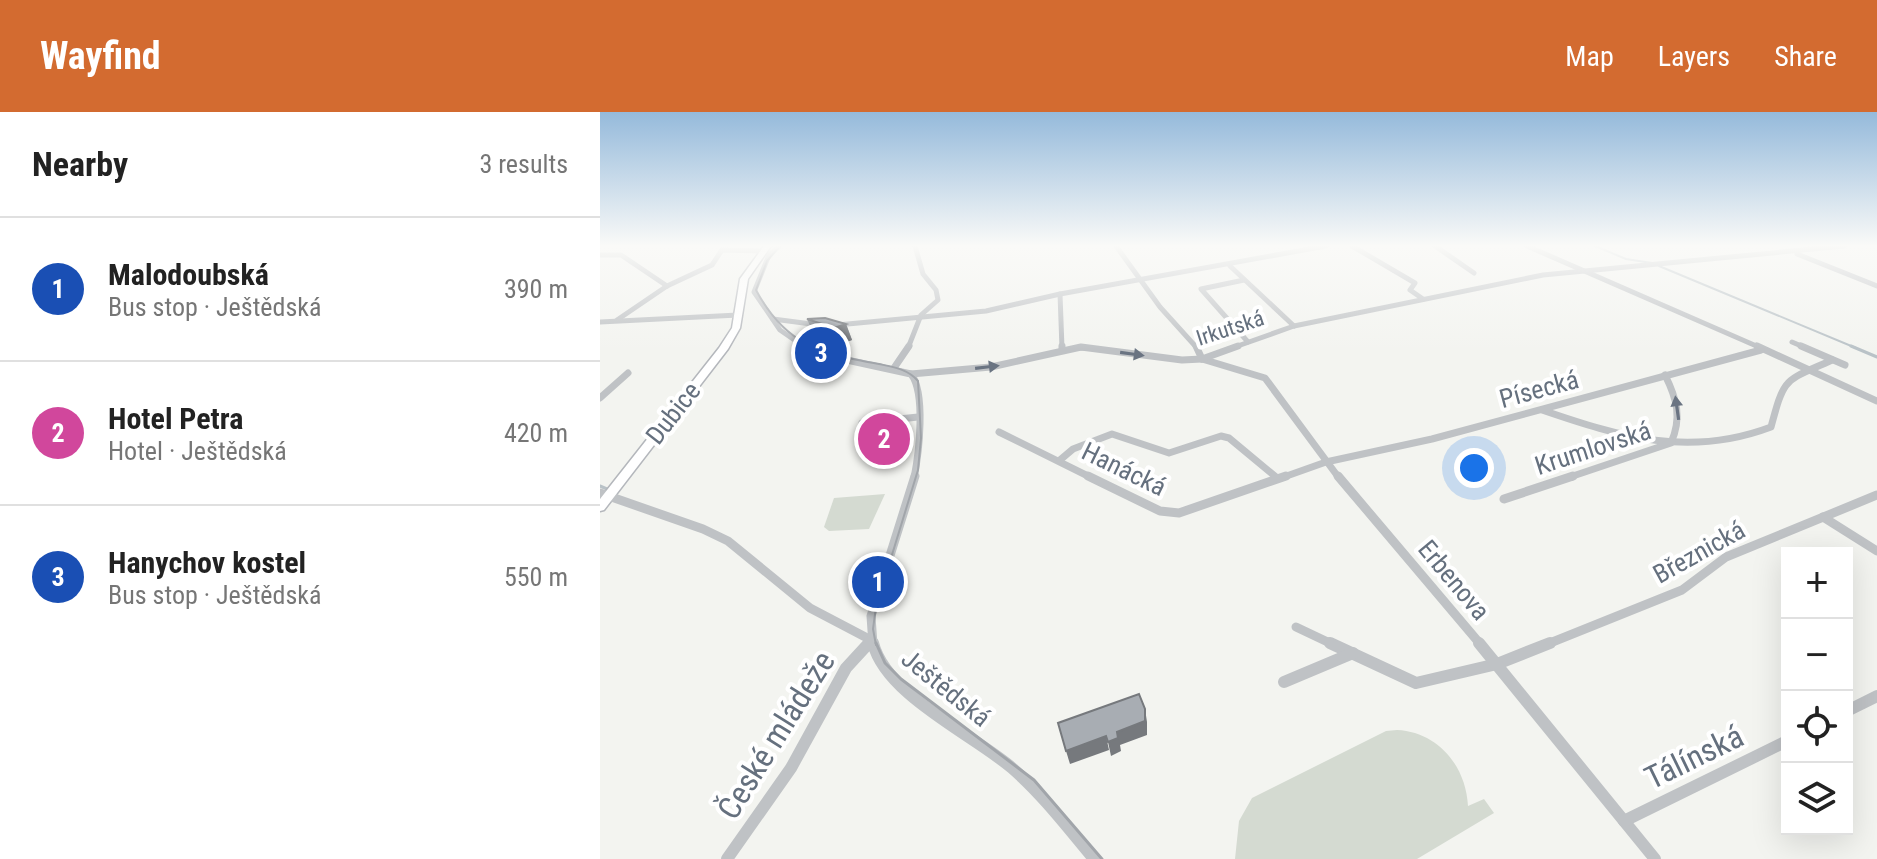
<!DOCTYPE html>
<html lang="en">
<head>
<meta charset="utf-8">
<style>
  :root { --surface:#fff; --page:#f2f2f2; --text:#222; --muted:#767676; --line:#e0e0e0; --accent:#d36b30 }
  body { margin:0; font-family:"Roboto Condensed",sans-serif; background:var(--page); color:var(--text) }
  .controls { position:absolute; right:24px; bottom:24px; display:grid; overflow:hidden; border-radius:0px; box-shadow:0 8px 32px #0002 }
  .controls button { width:72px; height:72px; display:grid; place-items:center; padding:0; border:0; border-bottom:2px solid var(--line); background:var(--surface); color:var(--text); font:40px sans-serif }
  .you { position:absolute; left:874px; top:356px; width:28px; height:28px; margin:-20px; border:6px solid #fff; border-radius:50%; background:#1a73e8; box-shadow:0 0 0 12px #1a73e833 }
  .badge { display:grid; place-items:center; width:52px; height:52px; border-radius:50%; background:var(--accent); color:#fff; font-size:26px; font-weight:700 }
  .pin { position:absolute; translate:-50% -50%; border:4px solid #fff; box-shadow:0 2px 8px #0006 }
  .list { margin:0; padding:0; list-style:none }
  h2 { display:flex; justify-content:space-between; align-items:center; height:104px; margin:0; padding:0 32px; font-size:34px }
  h2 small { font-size:26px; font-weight:400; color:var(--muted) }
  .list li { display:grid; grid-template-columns:52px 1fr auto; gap:24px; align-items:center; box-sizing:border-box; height:144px; padding:0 32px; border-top:2px solid var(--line) }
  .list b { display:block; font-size:30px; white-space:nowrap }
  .list p { margin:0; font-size:26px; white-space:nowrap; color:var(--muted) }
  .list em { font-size:26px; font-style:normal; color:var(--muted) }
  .icon { flex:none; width:44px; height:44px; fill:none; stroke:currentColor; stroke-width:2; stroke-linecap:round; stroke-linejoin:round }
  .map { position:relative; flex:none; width:1277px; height:747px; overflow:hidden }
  header { display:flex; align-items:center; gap:48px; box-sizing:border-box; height:112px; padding:0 40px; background:var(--accent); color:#fff }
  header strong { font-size:38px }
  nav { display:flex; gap:44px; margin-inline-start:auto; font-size:28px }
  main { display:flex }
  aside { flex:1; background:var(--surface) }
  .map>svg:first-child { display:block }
  .green { fill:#d4dad1 }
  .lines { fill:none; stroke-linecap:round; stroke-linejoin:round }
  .stream-far1 { stroke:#b9c2c7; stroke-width:2 }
  .stream { stroke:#b9c2c7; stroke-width:3 }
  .secondary-casing { stroke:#b4b7bc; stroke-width:3 }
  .street-far3 { stroke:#bfc2c5; stroke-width:5 }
  .street-far2 { stroke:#bfc2c5; stroke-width:7 }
  .street-far1 { stroke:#bfc2c5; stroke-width:9 }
  .street { stroke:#bfc2c5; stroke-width:12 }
  .secondary { fill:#fff; fill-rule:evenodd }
  .tram-far1 { stroke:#a1a5aa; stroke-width:2 }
  .tram { stroke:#a1a5aa; stroke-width:3 }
  .wall { fill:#90959a }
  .shaded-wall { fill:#76797d }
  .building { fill:#a8adb3; stroke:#76797d; stroke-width:2 }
  .oneway { fill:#6a7482 }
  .labels { text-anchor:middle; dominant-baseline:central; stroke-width:8; stroke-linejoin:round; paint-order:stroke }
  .far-street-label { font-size:22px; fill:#65707e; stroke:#fff }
  .street-label { font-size:26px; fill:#65707e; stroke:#fff }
  .near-street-label { font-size:32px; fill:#65707e; stroke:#fff }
</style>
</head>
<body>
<header>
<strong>Wayfind</strong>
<nav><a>Map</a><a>Layers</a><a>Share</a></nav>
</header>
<main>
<aside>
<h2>Nearby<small>3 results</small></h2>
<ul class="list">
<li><span class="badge" style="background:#1a4fb4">1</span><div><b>Malodoubská</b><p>Bus stop · Ještědská</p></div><em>390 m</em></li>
<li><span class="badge" style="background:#d1479c">2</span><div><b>Hotel Petra</b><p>Hotel · Ještědská</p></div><em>420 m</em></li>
<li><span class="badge" style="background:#1a4fb4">3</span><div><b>Hanychov kostel</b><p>Bus stop · Ještědská</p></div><em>550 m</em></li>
</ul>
</aside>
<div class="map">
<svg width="1277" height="747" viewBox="0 0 1277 747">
  <rect width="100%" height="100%" fill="#f3f4f0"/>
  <g class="green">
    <polygon points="285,382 269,417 229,419 224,415 234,386"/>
    <path d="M797,618C838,620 866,654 868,694L884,687L894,701L817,747H635L639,709L652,686L786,619Z"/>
  </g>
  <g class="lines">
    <g class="stream-far1">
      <polyline points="995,134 1026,147 1052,151"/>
      <polyline points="1059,154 1256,236"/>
    </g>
    <g class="stream">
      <polyline points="1251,234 1277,245"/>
      <polyline points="0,374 7,377"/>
    </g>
    <g class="secondary-casing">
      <polygon id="secondary" points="164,134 171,134 148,167 140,216 128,237 4,398 0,399 0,387 119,236 132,216 140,167"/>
    </g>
    <g class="street-far3">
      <polyline points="179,134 169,143 154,180 180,218 206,236"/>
      <polyline points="516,134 560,195 597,236"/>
      <polyline points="752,134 815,171 810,178 823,187"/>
      <polyline points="835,134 874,161"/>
      <polyline points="927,134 1161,236"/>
      <polyline points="1197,142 1277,174"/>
      <polyline points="0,143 21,143 67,174"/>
      <polyline points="630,154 694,214"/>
      <polyline points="644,168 601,177 648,230"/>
      <polyline points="460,182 462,236"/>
      <polyline points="173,207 219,213"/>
      <polyline points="17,208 67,174 112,153 122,138 165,139"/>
      <polyline points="0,210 138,203"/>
      <polyline points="237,213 386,199 460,182 726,134"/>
      <polyline points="1192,230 1206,236"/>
      <polyline points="308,236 321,203 338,188 336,178 323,162 315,134"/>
      <polyline points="476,236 489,236"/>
      <polyline points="632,236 694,214 943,163 1244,134"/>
    </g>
    <g class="street-far2">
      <path d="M201,234L224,243L311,262C326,281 319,341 314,366"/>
      <polyline points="462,234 462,238"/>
      <polyline points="596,234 602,247"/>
      <polyline points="1157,234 1277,289"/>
      <polyline points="1201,234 1245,253"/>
      <polyline points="602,247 665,266 739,366"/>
      <polyline points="294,256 309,234"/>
      <polyline points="311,262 391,255 481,235 582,248 602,247 638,234"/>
      <polyline points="0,286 28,261"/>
      <path d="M942,298C1021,325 1089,346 1171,315C1185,263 1184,270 1232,248"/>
      <polyline points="262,311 318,305"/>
      <polyline points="399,320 492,366"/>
      <polyline points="460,348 473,337 512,322 569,341 621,324 629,326 676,365"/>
      <polyline points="681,366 726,350 832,327 1161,238"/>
      <path d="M967,366L1071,331C1082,306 1077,287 1065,263"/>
    </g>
    <g class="street-far1">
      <polyline points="488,364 560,399 579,401 686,364"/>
      <polyline points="738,364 881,533"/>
      <polyline points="0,381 103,417 128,429 210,496 271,528"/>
      <polyline points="904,387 973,364"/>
      <polyline points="1223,405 1277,439"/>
      <polyline points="696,515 734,533"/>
      <polyline points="267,533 271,528"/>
      <polyline points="273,533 271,504 315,364"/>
      <polyline points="945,533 1082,478 1126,445 1277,383"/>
    </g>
    <g class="street">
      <path d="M273,531C286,583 372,622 412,656C443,683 468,716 494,747"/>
      <polyline points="730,531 816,571 897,552 950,531"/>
      <polyline points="879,531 1055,747"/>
      <polyline points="684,570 753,541"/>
      <polyline points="1247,599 1277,584"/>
      <polyline points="1024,709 1187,629"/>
      <polyline points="127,747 191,656 246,556 269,531"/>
    </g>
    <use href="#secondary" class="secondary"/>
    <path class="tram-far1" d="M180,134L167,149L156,178C186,234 220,241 279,252C293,255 308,257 318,269L321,326L318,358L276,495L273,517L276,533"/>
    <polyline class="tram" points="276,531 285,551 301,567 434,668 502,747"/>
  </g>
  <polygon class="wall" points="207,207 246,212 252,228 241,232 214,223"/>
  <g class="shaded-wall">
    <polygon points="246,212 252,228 241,232 234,216"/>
    <polygon points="545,597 547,610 547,623 520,633 521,639 511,644 508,630 517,620"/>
    <polygon points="506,624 509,638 470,652 466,639"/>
  </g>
  <g class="building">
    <polygon points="225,206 246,212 234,216 207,207"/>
    <polygon points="539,582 545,597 545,609 517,620 518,626 508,630 506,624 466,639 458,611"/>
  </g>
  <defs><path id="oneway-solid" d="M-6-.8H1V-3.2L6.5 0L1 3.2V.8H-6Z" transform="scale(2)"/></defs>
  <g class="oneway">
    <use href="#oneway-solid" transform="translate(532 242) rotate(8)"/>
    <use href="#oneway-solid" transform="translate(387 255) rotate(-7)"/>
    <use href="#oneway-solid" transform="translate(1077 296) rotate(-98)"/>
  </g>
  <linearGradient id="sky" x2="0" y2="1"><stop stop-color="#95badb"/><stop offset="0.56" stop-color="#fafaf8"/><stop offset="1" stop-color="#fafaf8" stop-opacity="0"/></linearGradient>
  <rect width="1277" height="239" fill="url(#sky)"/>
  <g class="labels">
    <g class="far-street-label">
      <text transform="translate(630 216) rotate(-18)">Irkutská</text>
    </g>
    <g class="street-label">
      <text transform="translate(939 277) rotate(-15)">Písecká</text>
      <text transform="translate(73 301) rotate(-52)">Dubice</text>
      <text transform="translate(993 336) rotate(-18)">Krumlovská</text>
      <text transform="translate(524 357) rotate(26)">Hanácká</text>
      <text transform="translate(1099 440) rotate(-29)">Březnická</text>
      <text transform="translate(854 468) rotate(50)">Erbenova</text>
      <text transform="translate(346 576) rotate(39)">Ještědská</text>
    </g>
    <g class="near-street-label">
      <text transform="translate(176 623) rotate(-58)">České mládeže</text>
      <text transform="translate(1094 645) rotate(-26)">Tálínská</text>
    </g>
  </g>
</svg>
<div class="controls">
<button>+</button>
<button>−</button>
<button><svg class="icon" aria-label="locate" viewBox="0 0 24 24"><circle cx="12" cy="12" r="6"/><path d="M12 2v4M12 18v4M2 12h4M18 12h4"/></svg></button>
<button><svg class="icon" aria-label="layers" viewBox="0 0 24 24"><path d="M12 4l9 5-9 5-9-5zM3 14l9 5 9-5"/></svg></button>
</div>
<div class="you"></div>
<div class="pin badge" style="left:278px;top:470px;background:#1a4fb4">1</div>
<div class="pin badge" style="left:284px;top:327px;background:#d1479c">2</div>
<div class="pin badge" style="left:221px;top:241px;background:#1a4fb4">3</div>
</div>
</main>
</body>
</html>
